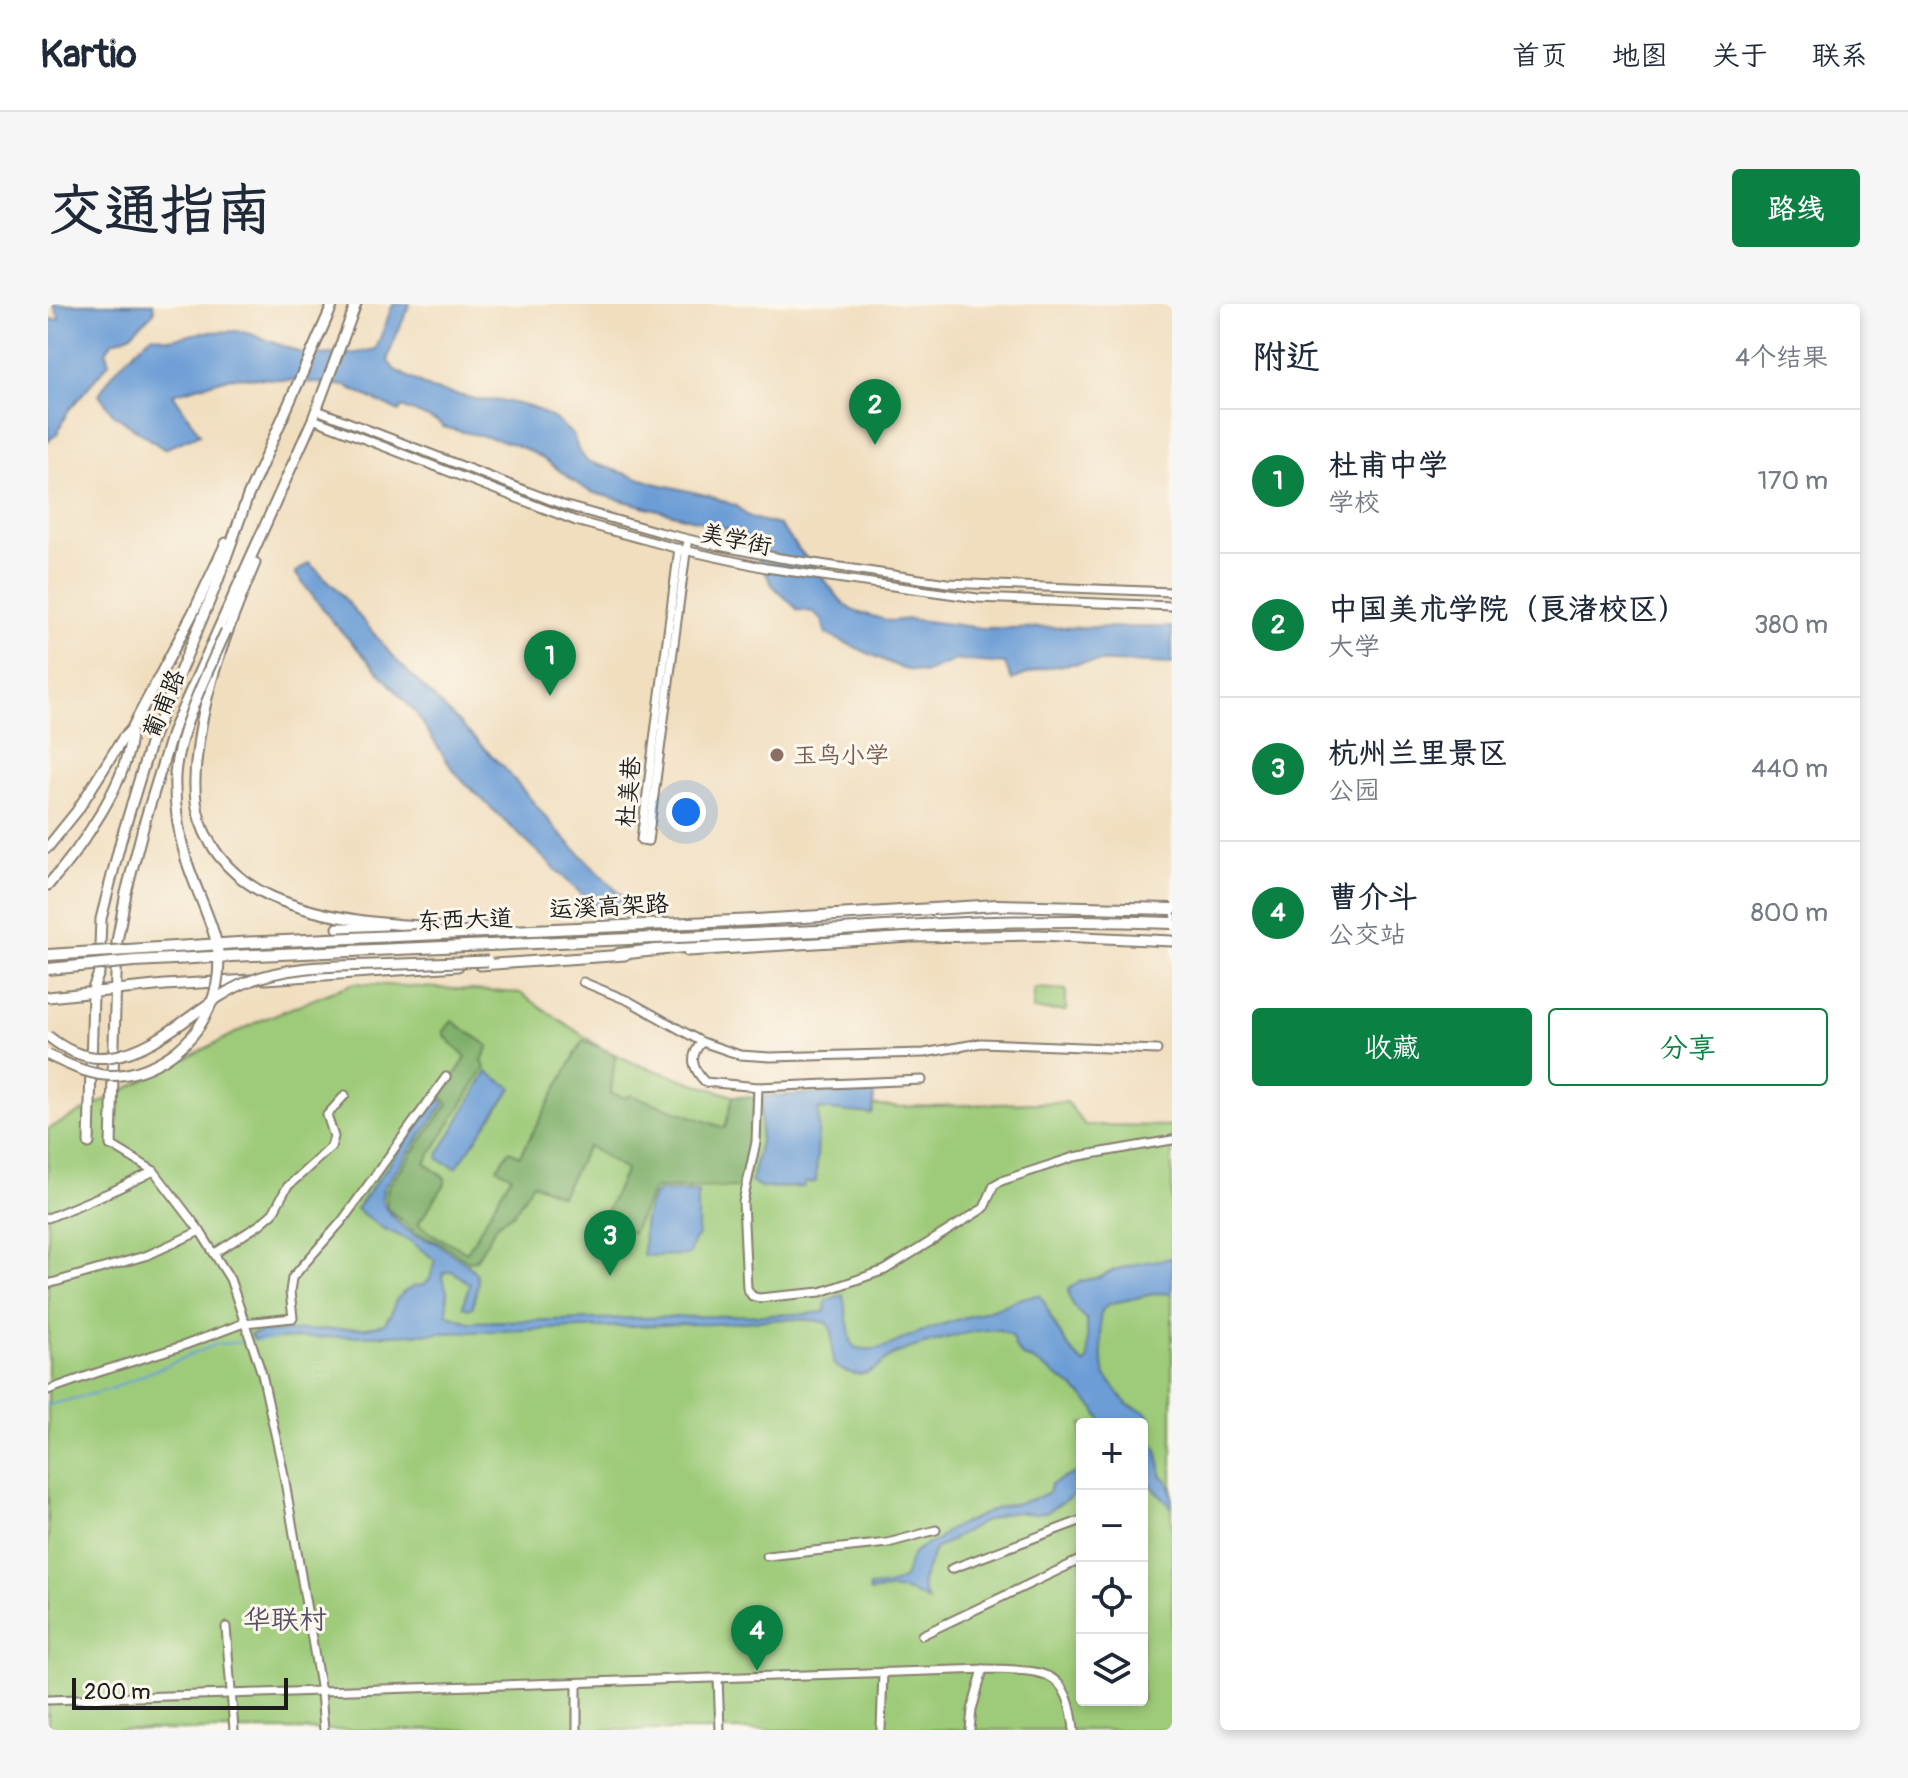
<!DOCTYPE html>
<html lang="zh">
<head>
<meta charset="utf-8">
<style>
  :root { --surface:#fff; --page:#f6f6f7; --text:#1f2937; --muted:#747a83; --line:#e0e1e3; --accent:#0b8043 }
  body { margin:0; font-family:Pangolin,"LXGW WenKai TC",sans-serif; background:var(--page); color:var(--text) }
  .controls { position:absolute; right:24px; bottom:24px; display:grid; overflow:hidden; border-radius:8px; box-shadow:0 4px 12px #0003 }
  .controls button { width:72px; height:72px; display:grid; place-items:center; padding:0; border:0; border-bottom:2px solid var(--line); background:var(--surface); color:var(--text); font:40px sans-serif }
  .scale { position:absolute; left:24px; bottom:20px; width:216px; box-sizing:border-box; padding-left:8px; border:4px solid #1c1c1c; border-top:0; font-size:22px; line-height:28px; white-space:nowrap; color:#1c1c1c; -webkit-text-stroke:6px #fbf7ec; paint-order:stroke }
  .you { position:absolute; left:638px; top:508px; width:28px; height:28px; margin:-20px; border:6px solid #fff; border-radius:50%; background:#1a73e8; box-shadow:0 0 0 12px #1a73e833 }
  .badge { display:grid; place-items:center; width:52px; height:52px; border-radius:50%; background:var(--accent); color:#fff; font-size:26px; font-weight:700 }
  .pin { position:absolute; translate:-50% -66px; filter:drop-shadow(0 2px 4px #0008) }
  .pin::after { content:''; position:absolute; top:42px; width:28px; height:24px; background:inherit; clip-path:polygon(0 0,100% 0,50% 100%) }
  .list { margin:0; padding:0; list-style:none }
  h2 { display:flex; justify-content:space-between; align-items:center; height:104px; margin:0; padding:0 32px; font-size:34px }
  h2 small { font-size:26px; font-weight:400; color:var(--muted) }
  .list li { display:grid; grid-template-columns:52px 1fr auto; gap:24px; align-items:center; box-sizing:border-box; height:144px; padding:0 32px; border-top:2px solid var(--line) }
  .list b { display:block; font-size:30px; white-space:nowrap }
  .list p { margin:0; font-size:26px; white-space:nowrap; color:var(--muted) }
  .list em { font-size:26px; font-style:normal; color:var(--muted) }
  .actions { display:flex; gap:16px; padding:24px 32px }
  .actions a { flex:1; padding:18px 0; border:2px solid var(--accent); border-radius:8px; text-align:center; font-size:28px; color:var(--accent) }
  .actions .main { background:var(--accent); color:#fff }
  .icon { flex:none; width:44px; height:44px; fill:none; stroke:currentColor; stroke-width:2; stroke-linecap:round; stroke-linejoin:round }
  .map { position:relative; flex:none; width:1124px; height:1426px; overflow:hidden; border-radius:8px }
  header { display:flex; align-items:center; gap:48px; box-sizing:border-box; height:112px; padding:0 40px; background:var(--surface); border-bottom:2px solid var(--line) }
  header strong { font-size:38px }
  nav { display:flex; gap:44px; margin-inline-start:auto; font-size:28px }
  .intro { display:flex; align-items:center; justify-content:space-between; box-sizing:border-box; height:192px; padding:0 48px }
  h1 { margin:0; font-size:56px }
  .button { padding:20px 36px; border-radius:8px; background:var(--accent); color:#fff; font-size:28px; font-weight:700 }
  main { display:flex; gap:48px; padding:0 48px }
  aside { flex:1; background:var(--surface); border-radius:8px; box-shadow:0 4px 12px #0003 }
  .map>svg:first-child { display:block }
  .green { fill:#9ecb79; stroke:#5d744a; stroke-width:2; fill-rule:evenodd }
  .forest { fill:#7eaf69; stroke:#4d6642; stroke-width:2 }
  .water { fill:#6c9dd6; stroke:#445c79; stroke-width:2 }
  .lines { fill:none; stroke-linecap:round; stroke-linejoin:round }
  .stream { stroke:#6c9dd6; stroke-width:2 }
  .minor-casing { stroke:#867d6e; stroke-width:11 }
  .major-casing { stroke:#867d6e; stroke-width:13 }
  .highway-casing { stroke:#867d6e; stroke-width:14 }
  .minor { stroke:#fff; stroke-width:7 }
  .major { stroke:#fff; stroke-width:9 }
  .highway { stroke:#fff; stroke-width:10 }
  .major-bridge-casing { stroke:#867d6e; stroke-width:13; stroke-linecap:butt }
  .highway-bridge-casing { stroke:#867d6e; stroke-width:14; stroke-linecap:butt }
  .major-bridge { stroke:#fff; stroke-width:9 }
  .highway-bridge { stroke:#fff; stroke-width:10 }
  .education-dot { fill:#8d6e63; stroke:#fbf7ec; stroke-width:3 }
  .labels { text-anchor:middle; dominant-baseline:central; stroke-width:6; stroke-linejoin:round; paint-order:stroke }
  .street-label { font-size:24px; fill:#1c1c1c; stroke:#fbf7ec }
  .education-label { font-size:24px; fill:#785e54; stroke:#fbf7ec; text-anchor:start }
  .quarter-label { font-size:28px; fill:#585067; stroke:#fbf7ec }
</style>
</head>
<body>
<header>
<strong>Kartio</strong>
<nav><a>首页</a><a>地图</a><a>关于</a><a>联系</a></nav>
</header>
<div class="intro"><h1>交通指南</h1><a class="button">路线</a></div>
<main>
<div class="map">
<svg width="1124" height="1426" viewBox="0 0 1124 1426">
  <rect width="100%" height="100%" fill="#fbf7ec"/>
  <filter id="ink" filterUnits="userSpaceOnUse"><feTurbulence type="fractalNoise" baseFrequency=".0125" numOctaves="2"/><feDisplacementMap in="SourceGraphic" scale="16" xChannelSelector="R" yChannelSelector="G"/><feConvolveMatrix kernelMatrix="1 2 1 2 8 2 1 2 1" color-interpolation-filters="sRGB"/></filter>
  <filter id="wash" filterUnits="userSpaceOnUse"><feTurbulence type="fractalNoise" baseFrequency=".006" numOctaves="4" result="noise"/><feDisplacementMap in="SourceGraphic" scale="32" xChannelSelector="R" yChannelSelector="G"/><feGaussianBlur stdDeviation="1.8" result="paint"/><feColorMatrix in="noise" values="0 0 0 0 0 0 0 0 0 0 0 0 0 0 0 0 0 1.4 0 .05"/><feComposite in="paint" operator="in"/></filter>
  <g filter="url(#wash)">
    <rect width="100%" height="100%" fill="#f1debf"/>
    <g class="green">
      <path d="M306,679L472,689L567,753V750L588,760L685,792L850,803L1019,798L1037,821L1124,822V1426H0V825L211,717ZM1034,1120H1094V1396H1034Z"/>
      <polygon points="986,684 1018,686 1018,707 985,706"/>
    </g>
    <polygon class="forest" points="404,717 441,742 434,756 437,764 377,859 397,874 397,880 370,920 386,931 419,948 463,872 449,864 461,847 472,852 535,736 567,750 563,789 578,794 583,791 677,824 685,792 706,794 704,822 706,825 693,883 606,884 584,929 555,914 578,866 540,842 513,892 485,879 466,909 450,919 428,956 420,957 393,939 368,929 339,904 338,892 340,883 400,800 393,792 418,754 396,731 396,727"/>
    <g class="water">
      <polygon points="5,0 105,0 106,8 82,31 64,38 58,48 61,59 19,108 9,130 0,137 0,16 12,15"/>
      <path d="M345,0H362C357,13 340,47 340,57L347,66L383,85L432,96L458,97L486,104L507,115L525,131L530,145L539,157L606,179L662,192L689,202L698,211L707,215L731,221L791,294L797,301L806,307L842,317L861,315L934,324L1124,323V360C1081,358 1036,355 994,365C984,368 974,372 964,376L957,360L908,356L876,369L855,365L778,330L774,316L765,308L750,306L724,281L699,234L688,227L546,189C523,180 509,161 487,150C459,134 426,132 395,123L390,118L354,103L351,108L298,82L229,75L184,73L125,90L152,130L116,145L65,110L51,90C69,62 79,52 105,31L121,35L156,28L195,27L259,51L308,49L328,45Z"/>
      <polygon points="261,259 287,283 347,355 459,467 513,531 582,600 548,604 414,476 402,462 368,409 284,317 247,269"/>
      <polygon points="439,768 464,784 408,864 391,855 390,851"/>
      <polygon points="785,789 826,790 825,808 823,810 771,805 768,878 757,879 756,883 715,884 703,878 712,837 714,792"/>
      <path d="M392,795L396,800L335,884L334,896L338,905L354,922L368,932L388,939L419,960L428,969L430,978L425,1002L420,1005L415,1002L422,980L404,967L395,969L394,975L399,987V1010L420,1018L756,1010L777,1008L778,996L795,991L803,1037L806,1043C833,1051 849,1036 872,1028C896,1019 920,1013 944,1005C961,1000 975,991 992,991C998,999 1000,1007 1004,1015C1012,1032 1023,1048 1036,1060L1040,1056L1039,1016C1028,1007 1021,1000 1021,985L1033,977L1053,973L1066,966L1093,959L1124,954V990L1110,989L1061,1000L1055,1005L1052,1013L1054,1056L1057,1071L1080,1101L1096,1107L1101,1112L1104,1119V1137L1109,1146L1113,1163V1171C1124,1179 1124,1188 1124,1204L1094,1171V1120H1055L1046,1104L1026,1084L985,1056L975,1053L968,1045L963,1031C959,1029 956,1027 951,1026C933,1023 857,1043 841,1054C832,1060 826,1069 814,1070C804,1071 791,1066 785,1059L784,1028L780,1019C734,1009 684,1023 638,1020L206,1036L202,1030L213,1028L318,1024L336,1020L343,1010L348,996L356,988L366,982L376,981L382,975L387,956L361,936L334,924L308,905L385,801Z"/>
      <path d="M610,887L650,888V931L645,938L641,951L595,952C596,929 593,905 610,887Z"/>
      <path d="M1034,1166V1186L999,1208L987,1210L968,1208L955,1210L937,1217L887,1245L874,1277L875,1287L881,1298C862,1284 845,1284 822,1288L821,1283L841,1282L856,1274L865,1249L877,1241L889,1237L896,1229L903,1225L949,1204L989,1194L1001,1188L1003,1180Z"/>
    </g>
    <g class="lines">
      <g class="stream">
        <polyline points="208,1037 231,1034"/>
        <polyline points="0,1101 60,1086 169,1040 196,1038"/>
      </g>
    </g>
  </g>
  <g filter="url(#ink)">
    <g class="lines">
      <g class="minor-casing">
        <g id="minor">
          <polyline points="269,106 515,201 611,228 661,240 732,254 899,279 1124,288"/>
          <polyline points="265,115 528,217 631,245 718,264 929,294 1124,302"/>
          <polyline points="631,244 593,536 600,537 639,241"/>
          <polyline points="535,678 581,697 654,738 692,751 722,753 876,749 933,739 1109,746"/>
          <path d="M654,738C640,753 645,765 657,778L710,783L874,776"/>
          <polyline points="710,783 708,838 695,898 699,984 704,992 711,994 773,988 837,966 936,904 946,881 953,877 1026,853 1124,836"/>
          <polyline points="63,841 106,867 152,927 182,975 214,1070 235,1166 273,1388 276,1426"/>
          <polyline points="0,914 67,886 106,867"/>
          <polyline points="167,949 211,921 225,909 239,883 283,843 286,833 279,811 297,791"/>
          <polyline points="0,980 100,951 152,927"/>
          <polyline points="0,1086 48,1069 137,1041 196,1019 245,1014 242,988 244,974 294,917 398,773"/>
          <polyline points="719,1252 840,1239 888,1226"/>
          <polyline points="903,1265 1034,1216"/>
          <polyline points="178,1323 186,1426"/>
          <polyline points="874,1331 1034,1255"/>
          <polyline points="670,1374 672,1426"/>
          <path d="M0,1396L940,1365C994,1367 1020,1363 1026,1426"/>
          <polyline points="529,1426 529,1379"/>
          <polyline points="833,1426 835,1368"/>
          <polyline points="922,1426 924,1406 935,1365"/>
        </g>
      </g>
      <g class="major-casing">
        <g id="major">
          <path d="M207,259C181,321 156,383 149,450C146,472 145,494 152,516C163,551 191,578 224,593C281,618 348,621 409,624"/>
          <polyline points="0,543 29,507 75,434 83,426"/>
          <path d="M0,581C31,547 83,474 83,426L148,303L178,239"/>
          <polyline points="290,624 335,624"/>
          <polyline points="406,624 447,623"/>
          <polyline points="640,647 863,633 991,631 1124,637"/>
          <polyline points="0,658 166,647 568,630 858,613 971,609 1124,613"/>
          <polyline points="432,661 577,651"/>
          <polyline points="217,675 410,662"/>
          <polyline points="0,693 117,681 202,676"/>
          <polyline points="41,839 45,689 46,682 51,669 53,615 73,536 103,437 169,279 200,192 285,0"/>
          <polyline points="63,841 69,637 78,589 96,520 125,426 265,115 308,0"/>
        </g>
      </g>
      <g class="highway-casing">
        <polyline id="highway" points="571,650 728,633"/>
      </g>
      <use href="#minor" class="minor"/>
      <use href="#major" class="major"/>
      <use href="#highway" class="highway"/>
      <g class="major-bridge-casing">
        <g id="major-bridge">
          <path d="M0,732C17,746 38,756 61,753C114,746 151,698 199,678C239,662 283,662 325,661C363,660 402,658 440,657"/>
          <path d="M0,751C43,772 70,782 115,756C158,731 181,678 166,630C158,604 146,581 138,555C130,528 126,499 127,471C130,427 160,367 178,327"/>
        </g>
      </g>
      <g class="highway-bridge-casing">
        <g id="highway-bridge">
          <polyline points="0,651 190,639 708,616 949,601 1124,605"/>
          <path d="M0,665L86,657L184,652L793,626C904,618 1013,614 1124,619"/>
        </g>
      </g>
      <use href="#major-bridge" class="major-bridge"/>
      <use href="#highway-bridge" class="highway-bridge"/>
    </g>
  </g>
  <circle class="education-dot" cx="729" cy="451" r="8"/>
  <g class="labels">
    <g class="street-label">
      <text transform="translate(688 236) rotate(12)">美学街</text>
      <text transform="translate(116 400) rotate(-68)">葡甫路</text>
      <text transform="translate(581 488) rotate(-85)">杜美巷</text>
      <text transform="translate(561 603) rotate(-3)">运溪高架路</text>
      <text transform="translate(417 616) rotate(-2)">东西大道</text>
    </g>
    <g class="education-label">
      <text x="745" y="451">玉鸟小学</text>
    </g>
    <g class="quarter-label">
      <text x="237" y="1316">华联村</text>
    </g>
  </g>
</svg>
<div class="controls">
<button>+</button>
<button>−</button>
<button><svg class="icon" aria-label="locate" viewBox="0 0 24 24"><circle cx="12" cy="12" r="6"/><path d="M12 2v4M12 18v4M2 12h4M18 12h4"/></svg></button>
<button><svg class="icon" aria-label="layers" viewBox="0 0 24 24"><path d="M12 4l9 5-9 5-9-5zM3 14l9 5 9-5"/></svg></button>
</div>
<div class="scale">200 m</div>
<div class="you"></div>
<div class="pin badge" style="left:502px;top:392px">1</div>
<div class="pin badge" style="left:827px;top:141px">2</div>
<div class="pin badge" style="left:562px;top:972px">3</div>
<div class="pin badge" style="left:709px;top:1367px">4</div>
</div>
<aside>
<h2>附近<small>4个结果</small></h2>
<ul class="list">
<li><span class="badge">1</span><div><b>杜甫中学</b><p>学校</p></div><em>170 m</em></li>
<li><span class="badge">2</span><div><b>中国美术学院（良渚校区）</b><p>大学</p></div><em>380 m</em></li>
<li><span class="badge">3</span><div><b>杭州兰里景区</b><p>公园</p></div><em>440 m</em></li>
<li><span class="badge">4</span><div><b>曹介斗</b><p>公交站</p></div><em>800 m</em></li>
</ul>
<div class="actions"><a class="main">收藏</a><a>分享</a></div>
</aside>
</main>
</body>
</html>
